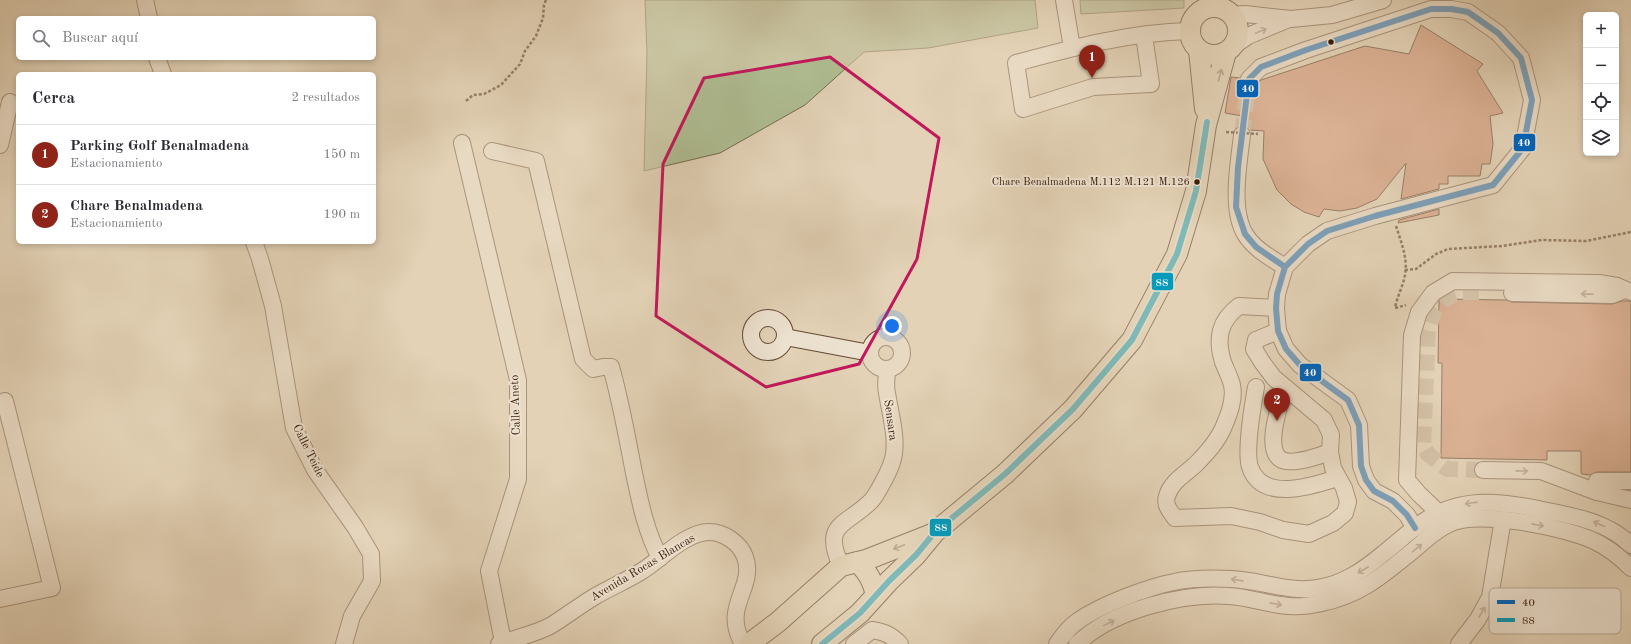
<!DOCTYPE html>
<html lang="es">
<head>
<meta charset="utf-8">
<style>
  :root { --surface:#fff; --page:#f7f7f7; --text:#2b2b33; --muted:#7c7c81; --line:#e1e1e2; --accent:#8f2418 }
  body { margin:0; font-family:"Old Standard TT",serif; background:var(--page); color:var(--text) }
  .controls { position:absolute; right:12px; top:12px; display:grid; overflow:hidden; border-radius:6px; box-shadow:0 2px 6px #0003 }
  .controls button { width:36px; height:36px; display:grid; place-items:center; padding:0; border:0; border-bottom:1px solid var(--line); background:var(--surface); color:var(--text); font:20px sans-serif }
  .you { position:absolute; left:892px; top:326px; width:14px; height:14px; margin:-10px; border:3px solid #fff; border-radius:50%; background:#1a73e8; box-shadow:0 0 0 6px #1a73e833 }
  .badge { display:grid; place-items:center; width:26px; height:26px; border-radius:50%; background:var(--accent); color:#fff; font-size:13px; font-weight:700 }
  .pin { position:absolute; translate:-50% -33px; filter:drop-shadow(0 1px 2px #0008) }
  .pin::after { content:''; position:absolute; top:21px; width:14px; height:12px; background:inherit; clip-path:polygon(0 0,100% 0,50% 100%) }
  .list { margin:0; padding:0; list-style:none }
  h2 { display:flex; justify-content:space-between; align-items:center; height:52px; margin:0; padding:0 16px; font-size:17px }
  h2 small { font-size:13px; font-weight:400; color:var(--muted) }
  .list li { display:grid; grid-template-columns:26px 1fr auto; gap:12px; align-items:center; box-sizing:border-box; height:60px; padding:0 16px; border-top:1px solid var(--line) }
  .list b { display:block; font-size:15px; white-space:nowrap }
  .list p { margin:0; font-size:13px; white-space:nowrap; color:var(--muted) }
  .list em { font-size:13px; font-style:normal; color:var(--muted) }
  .icon { flex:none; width:22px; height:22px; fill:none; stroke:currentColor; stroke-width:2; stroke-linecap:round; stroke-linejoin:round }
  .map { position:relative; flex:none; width:1631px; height:644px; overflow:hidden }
  .search { position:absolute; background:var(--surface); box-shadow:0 2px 6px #0003; left:16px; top:16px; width:360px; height:44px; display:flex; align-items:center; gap:10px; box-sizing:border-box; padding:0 14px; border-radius:6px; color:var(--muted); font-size:15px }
  .panel { position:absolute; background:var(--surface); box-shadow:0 2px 6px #0003; left:16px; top:72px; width:360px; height:172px; border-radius:6px }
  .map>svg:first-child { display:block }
  .green { fill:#afbd92; stroke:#756c4d }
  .building { fill:#d08a6c; stroke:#3b1b08 }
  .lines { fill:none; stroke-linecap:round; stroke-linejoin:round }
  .minor-tunnel { stroke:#c1ad94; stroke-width:16; stroke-dasharray:16 8; stroke-linecap:butt }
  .minor-casing { stroke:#654934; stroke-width:18 }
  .major-casing { stroke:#3b1b08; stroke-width:22 }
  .path { stroke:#3b1b08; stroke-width:2.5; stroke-dasharray:3 2; stroke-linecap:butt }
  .minor { stroke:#ede2d0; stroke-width:16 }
  .major { stroke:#e3d2b7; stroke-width:20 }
  .path-bridge { stroke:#3b1b08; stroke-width:2.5; stroke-dasharray:3 2; stroke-linecap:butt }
  .bus-1-casing { stroke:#ede2d0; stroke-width:9 }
  .bus-2-casing { stroke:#ede2d0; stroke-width:9 }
  .bus-1 { stroke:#0065bd; stroke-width:6 }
  .bus-2 { stroke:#069bba; stroke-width:6 }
  .oneway { stroke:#9d8876 }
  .oneway2 { stroke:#8f7660 }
  .marked { fill:none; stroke:#c2185b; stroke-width:3; stroke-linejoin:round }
  .bus-dot { fill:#3b1b08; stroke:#ede2d0; stroke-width:1.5 }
  .labels { text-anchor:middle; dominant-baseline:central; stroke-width:4; stroke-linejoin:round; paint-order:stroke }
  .bus-label { font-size:11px; fill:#3b1b08; stroke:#ede2d0; text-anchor:end }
  .street-label { font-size:12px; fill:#3b1b08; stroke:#ede2d0 }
  .key { fill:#ede2d0; stroke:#b8a694; stroke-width:1 }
  .key-label { font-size:11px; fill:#3b1b08 }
  .line-badge { stroke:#ede2d0; stroke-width:1.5 }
  .badge-label { font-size:11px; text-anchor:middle; font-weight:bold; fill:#fff }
</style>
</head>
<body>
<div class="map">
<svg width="1631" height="644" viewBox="0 0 1631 644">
  <rect width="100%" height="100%" fill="#e3d2b7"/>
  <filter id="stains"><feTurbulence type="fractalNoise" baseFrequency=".005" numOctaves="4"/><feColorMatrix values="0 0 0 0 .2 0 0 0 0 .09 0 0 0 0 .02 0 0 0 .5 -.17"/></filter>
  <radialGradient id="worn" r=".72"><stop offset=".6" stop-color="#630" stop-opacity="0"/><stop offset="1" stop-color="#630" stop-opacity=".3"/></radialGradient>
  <g class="green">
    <polygon points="645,0 1035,0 1038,28 928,48 864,52 805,105 720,153 644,171 647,53"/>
    <polygon points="1080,0 1184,0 1184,8 1081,14"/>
  </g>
  <g class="building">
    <polygon points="1421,25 1483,64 1477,71 1503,113 1490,116 1493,144 1490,164 1482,164 1480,176 1448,176 1448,184 1439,184 1439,189 1401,199 1406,163 1377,199 1357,208 1340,211 1324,209 1319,217 1304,212 1291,204 1277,190 1263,159 1264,131 1250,130 1247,127 1240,126 1242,116 1225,113 1231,77 1240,78 1243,86 1251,88 1261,80 1365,46 1409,54"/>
    <polygon points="1439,209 1439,215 1398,223 1399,220"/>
    <polygon points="1442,299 1506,300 1512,302 1612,304 1622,301 1631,301 1631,472 1597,472 1590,475 1582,474 1581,473 1581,451 1547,451 1547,460 1441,458 1442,363 1438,363 1439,301"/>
  </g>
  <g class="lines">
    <g class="minor-tunnel">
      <polyline points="1242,135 1249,79"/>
      <polyline points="1479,292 1462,292 1452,295 1443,301 1434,312 1428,331 1423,445 1428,454 1447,469 1483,470"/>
    </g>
    <g class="minor-casing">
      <g id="minor">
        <polyline points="145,0 149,18"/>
        <polyline points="1064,0 1072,48"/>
        <polyline points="1232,15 1245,14 1291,19 1332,15 1383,0"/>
        <path d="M1144,35L1151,84L1093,87L1023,109L1016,63C1072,48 1131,32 1189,31"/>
        <polyline points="1232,47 1248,36 1289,19"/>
        <polyline points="157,58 163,74"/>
        <polyline points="1249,79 1261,67 1306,50 1431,9 1451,9 1468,12 1498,33 1521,58 1532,100 1523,148 1493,185 1375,216 1327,231 1308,244 1285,267 1277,294 1276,308 1278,331 1286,349 1300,365 1348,400 1359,425 1361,466 1366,480 1374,491 1393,501 1407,515 1415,528"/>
        <path d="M1242,135C1239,162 1230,209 1245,234C1254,249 1271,258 1285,267"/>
        <polyline points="462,143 518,380 518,479 489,571 503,642"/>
        <polyline points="0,145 10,102"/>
        <path d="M492,151L536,161L583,359L593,369L603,367H611C621,402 627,437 634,473C640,502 646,532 660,558"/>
        <polyline points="254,242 260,259 273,306 294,428 315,470 355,527 371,554 372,581 352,616 344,644"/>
        <polyline points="1512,293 1612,295 1622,291"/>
        <path d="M1276,308L1239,306C1219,321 1216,339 1223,362C1226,370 1230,377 1232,385C1235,399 1229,414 1224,426C1218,441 1207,453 1195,465C1185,474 1171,482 1167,496C1164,505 1170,511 1175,518L1231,516L1260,522L1283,530L1309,534L1333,523L1345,513L1348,502L1344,488L1333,468L1330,452C1319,456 1293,465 1282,460C1263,451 1280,402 1286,388"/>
        <circle cx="768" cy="335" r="17"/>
        <polyline points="1278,331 1256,340 1254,349 1262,362 1274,378 1324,420 1331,435 1330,452"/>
        <polyline points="785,337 870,353"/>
        <circle cx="886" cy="353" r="16"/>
        <path d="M1256,387C1253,404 1245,452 1250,467C1262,503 1312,486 1337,478"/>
        <polyline points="1483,470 1541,471 1597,492"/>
        <polyline points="1631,481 1597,481 1597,492 1631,500"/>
        <polyline points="1438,512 1419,494 1407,480 1412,335 1419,312 1433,293 1453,281 1599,283 1617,286 1631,292"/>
        <path d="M841,566C821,522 847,526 872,500C877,494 890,470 892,462C899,443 890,413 887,393C885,386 887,377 887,369"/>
        <polyline points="0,599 52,588 5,401"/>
        <path d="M499,644C515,638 535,634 550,626C565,617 579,606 594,597C609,588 626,581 642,571C661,559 686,532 709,532C724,532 740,543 745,557C756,588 721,606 743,644"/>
        <path d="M854,644L872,630C885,632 891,635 900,644"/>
        <path d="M1057,644C1063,635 1069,627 1078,621C1100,605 1148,587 1174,582C1192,578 1212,578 1231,579C1260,580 1288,593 1318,588C1344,584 1365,569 1384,553C1398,542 1411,529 1426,520C1464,495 1506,502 1548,511C1579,517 1608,523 1631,545"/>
        <path d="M1077,644C1111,611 1183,592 1229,596C1249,597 1270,605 1289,606C1299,607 1313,605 1322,603C1363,594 1384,574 1415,549C1425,540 1435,531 1447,525C1475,509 1563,527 1592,540C1608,547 1619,556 1631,568"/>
        <polyline points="1459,644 1478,619 1490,597 1503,519"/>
      </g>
    </g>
    <g class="major-casing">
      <g id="major">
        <circle cx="1214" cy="31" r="24"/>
        <polyline points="1199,50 1205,109"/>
        <path d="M858,562C868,573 873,581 876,595"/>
        <polyline points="749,644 778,622 841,566 866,560 932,534"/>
        <polyline points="822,644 860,613 889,581 916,555 935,532 1005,474 1073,409 1132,340 1177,254 1196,191 1206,125 1226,52"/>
      </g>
    </g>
    <g class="path">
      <polyline points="466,101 473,95 484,94 501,85 520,64 525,51 536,36 543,18 544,5 546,0"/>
      <path d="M1396,226C1401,242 1408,258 1405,275C1403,286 1397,297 1395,308L1406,305"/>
      <polyline points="1405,270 1416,269 1436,254 1448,249 1502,246 1542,240 1586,241 1631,232"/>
    </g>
    <use href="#minor" class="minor"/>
    <use href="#major" class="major"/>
    <polyline class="path-bridge" points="1226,132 1258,134"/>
    <g class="bus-1-casing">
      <polyline id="bus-1" points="1285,267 1256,247 1245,234 1236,207 1238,167 1249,79 1261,67 1306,50 1431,9 1451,9 1468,12 1498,33 1521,58 1532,100 1523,148 1493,185 1375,216 1327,231 1308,244 1285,267 1277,294 1276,308 1278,331 1286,349 1300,365 1348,400 1359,425 1361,466 1366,480 1374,491 1393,501 1407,515 1415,528"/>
    </g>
    <g class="bus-2-casing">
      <polyline id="bus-2" points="822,644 860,613 889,581 916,555 935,532 1005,474 1073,409 1132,340 1177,254 1196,191 1207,122"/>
    </g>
    <use href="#bus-1" class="bus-1"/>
    <use href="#bus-2" class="bus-2"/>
  </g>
  <defs><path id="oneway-shaft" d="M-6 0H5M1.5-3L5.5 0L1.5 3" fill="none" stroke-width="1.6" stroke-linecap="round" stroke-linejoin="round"/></defs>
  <g class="oneway">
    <use href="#oneway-shaft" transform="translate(1261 31) rotate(-22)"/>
    <use href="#oneway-shaft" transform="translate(1587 294) rotate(-179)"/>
    <use href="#oneway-shaft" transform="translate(1522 471) rotate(1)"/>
    <use href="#oneway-shaft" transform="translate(1471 503) rotate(172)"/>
    <use href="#oneway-shaft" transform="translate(1599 524) rotate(-156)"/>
    <use href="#oneway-shaft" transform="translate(1538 525) rotate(11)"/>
    <use href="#oneway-shaft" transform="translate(1417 548) rotate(-40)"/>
    <use href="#oneway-shaft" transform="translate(1363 570) rotate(150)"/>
    <use href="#oneway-shaft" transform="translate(1237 580) rotate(-172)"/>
    <use href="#oneway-shaft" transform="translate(1276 604) rotate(11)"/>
    <use href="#oneway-shaft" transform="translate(1482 612) rotate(-60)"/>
    <use href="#oneway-shaft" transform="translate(1109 623) rotate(-26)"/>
  </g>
  <g class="oneway2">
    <use href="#oneway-shaft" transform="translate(1220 75) rotate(-75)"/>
    <use href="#oneway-shaft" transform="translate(899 547) rotate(159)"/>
  </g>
  <path d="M0 0H1631V644H0ZM830,57L939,138L917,259L859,364L766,387L656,316L663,164L704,78Z" fill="#e3d2b7" fill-opacity=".55" fill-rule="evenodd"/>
  <path class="marked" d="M830,57L939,138L917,259L859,364L766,387L656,316L663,164L704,78Z"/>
  <g class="bus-dot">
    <circle cx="1331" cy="42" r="3.5"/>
    <circle cx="1197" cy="182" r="3.5"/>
  </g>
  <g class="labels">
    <g class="bus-label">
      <text x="1190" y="182">Chare Benalmadena M.112 M.121 M.126</text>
    </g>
    <g class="street-label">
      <text transform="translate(516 405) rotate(-92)">Calle Aneto</text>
      <text transform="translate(890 420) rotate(82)">Sensara</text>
      <text transform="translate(308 451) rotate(64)">Calle Teide</text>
      <text transform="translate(643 568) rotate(-31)">Avenida Rocas Blancas</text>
    </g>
  </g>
  <rect x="1489" y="588" width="132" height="46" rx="6" class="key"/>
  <rect x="1497" y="600" width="18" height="4" fill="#0065bd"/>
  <rect x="1497" y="618" width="18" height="4" fill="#069bba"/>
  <g class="key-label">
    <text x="1522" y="606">40</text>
    <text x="1522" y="624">88</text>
  </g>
  <g class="line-badge">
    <rect x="1236" y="79" width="23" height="19" rx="4" fill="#0065bd"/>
    <rect x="1513" y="133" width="23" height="19" rx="4" fill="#0065bd"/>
    <rect x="1151" y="272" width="23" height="19" rx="4" fill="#069bba"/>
    <rect x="1299" y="363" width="23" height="19" rx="4" fill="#0065bd"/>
    <rect x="929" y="518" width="23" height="19" rx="4" fill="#069bba"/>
  </g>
  <g class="badge-label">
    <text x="1248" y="92">40</text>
    <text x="1524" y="146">40</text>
    <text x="1162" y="286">88</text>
    <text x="1310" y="376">40</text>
    <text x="941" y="531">88</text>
  </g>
  <rect width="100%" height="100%" filter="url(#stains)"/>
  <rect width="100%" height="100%" fill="url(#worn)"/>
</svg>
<div class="controls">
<button>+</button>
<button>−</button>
<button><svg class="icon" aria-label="locate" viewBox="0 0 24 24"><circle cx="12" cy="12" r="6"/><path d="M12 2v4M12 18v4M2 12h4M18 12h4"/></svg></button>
<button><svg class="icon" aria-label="layers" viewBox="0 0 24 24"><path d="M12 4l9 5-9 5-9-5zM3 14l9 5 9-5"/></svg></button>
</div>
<div class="you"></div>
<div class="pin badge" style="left:1092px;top:78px">1</div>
<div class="pin badge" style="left:1277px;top:421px">2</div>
<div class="search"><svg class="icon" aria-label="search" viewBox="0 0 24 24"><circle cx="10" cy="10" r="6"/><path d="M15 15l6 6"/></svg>Buscar aquí</div>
<section class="panel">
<h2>Cerca<small>2 resultados</small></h2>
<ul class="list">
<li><span class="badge">1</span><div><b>Parking Golf Benalmadena</b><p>Estacionamiento</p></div><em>150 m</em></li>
<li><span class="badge">2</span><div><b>Chare Benalmadena</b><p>Estacionamiento</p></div><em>190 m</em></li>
</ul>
</section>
</div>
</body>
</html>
